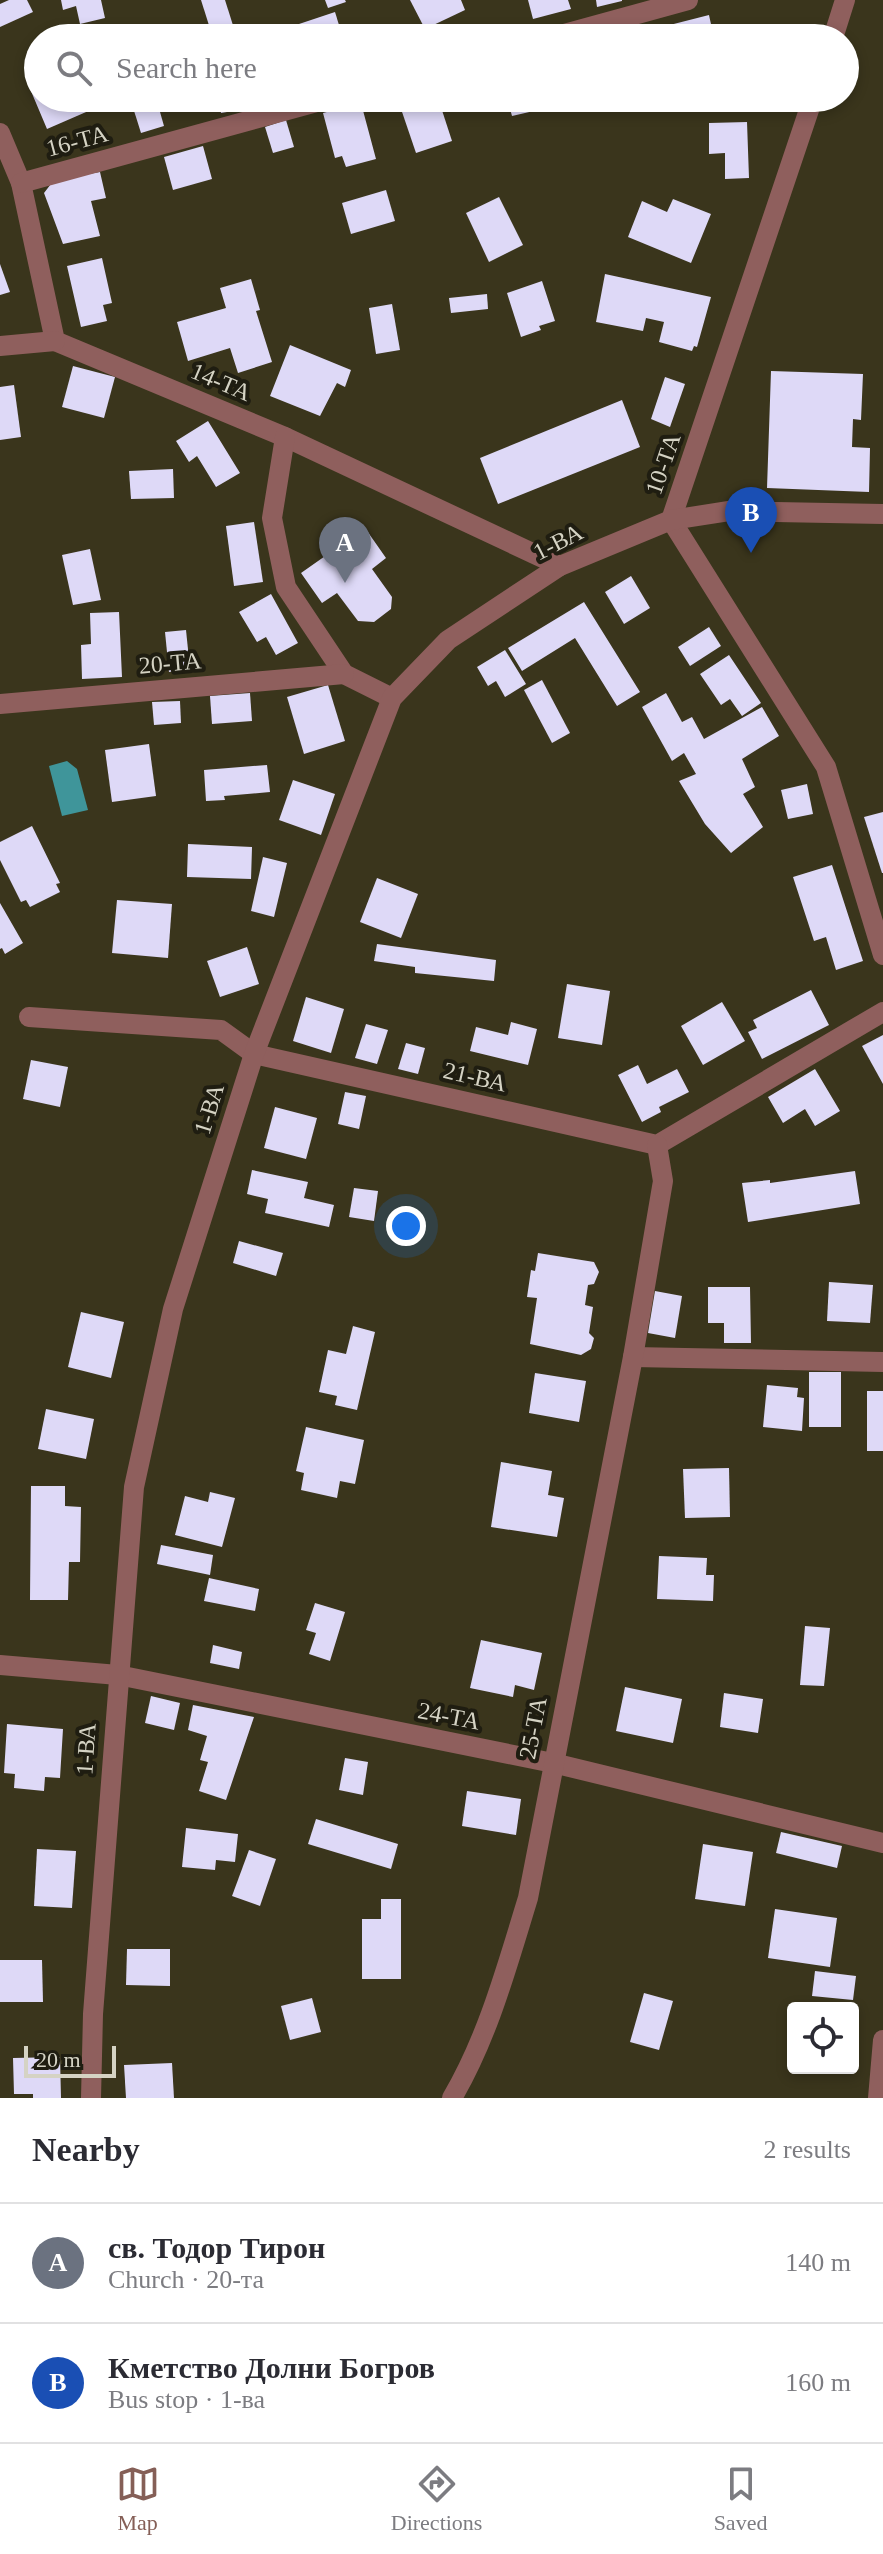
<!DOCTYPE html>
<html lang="en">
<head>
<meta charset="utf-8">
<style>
  :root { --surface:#fff; --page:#f7f7f7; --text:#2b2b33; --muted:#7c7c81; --line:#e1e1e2; --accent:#855f57 }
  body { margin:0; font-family:Georgia,serif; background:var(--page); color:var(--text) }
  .controls { position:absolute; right:24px; bottom:24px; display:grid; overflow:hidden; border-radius:8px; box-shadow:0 4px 12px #0003 }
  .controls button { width:72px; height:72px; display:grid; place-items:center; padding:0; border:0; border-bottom:2px solid var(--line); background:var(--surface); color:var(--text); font:40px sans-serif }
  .scale { position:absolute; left:24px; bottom:20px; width:92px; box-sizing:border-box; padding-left:8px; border:4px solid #d5d3c4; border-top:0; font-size:22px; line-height:28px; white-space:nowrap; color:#d5d3c4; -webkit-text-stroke:6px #1f1d11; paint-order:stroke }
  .you { position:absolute; left:406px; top:1226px; width:28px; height:28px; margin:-20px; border:6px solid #fff; border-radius:50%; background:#1a73e8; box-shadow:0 0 0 12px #1a73e833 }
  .badge { display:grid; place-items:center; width:52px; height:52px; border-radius:50%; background:var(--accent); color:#fff; font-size:26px; font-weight:700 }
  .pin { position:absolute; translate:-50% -66px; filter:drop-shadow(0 2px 4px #0008) }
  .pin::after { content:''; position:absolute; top:42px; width:28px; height:24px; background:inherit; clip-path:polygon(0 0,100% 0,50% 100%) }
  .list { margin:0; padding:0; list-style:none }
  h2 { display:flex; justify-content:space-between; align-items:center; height:104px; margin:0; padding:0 32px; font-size:34px }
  h2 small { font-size:26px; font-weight:400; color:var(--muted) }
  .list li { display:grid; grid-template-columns:52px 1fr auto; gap:24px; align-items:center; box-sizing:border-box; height:120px; padding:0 32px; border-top:2px solid var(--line) }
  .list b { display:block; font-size:30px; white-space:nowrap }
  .list p { margin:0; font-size:26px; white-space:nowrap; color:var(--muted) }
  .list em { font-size:26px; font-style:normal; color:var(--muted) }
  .icon { flex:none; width:44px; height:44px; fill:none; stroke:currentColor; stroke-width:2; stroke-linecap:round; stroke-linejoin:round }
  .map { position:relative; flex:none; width:883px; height:2098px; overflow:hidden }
  .search { position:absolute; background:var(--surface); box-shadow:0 4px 12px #0003; left:24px; right:24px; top:24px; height:88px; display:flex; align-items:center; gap:20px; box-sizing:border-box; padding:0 28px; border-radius:44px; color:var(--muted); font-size:30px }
  .sheet { height:344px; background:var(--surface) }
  nav { display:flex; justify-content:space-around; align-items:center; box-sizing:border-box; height:112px; border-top:2px solid var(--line); background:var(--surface); font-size:22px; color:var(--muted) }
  nav a { display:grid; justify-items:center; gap:4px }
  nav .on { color:var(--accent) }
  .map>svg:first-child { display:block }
  .water { fill:#3f959a }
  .building { fill:#ded9f7 }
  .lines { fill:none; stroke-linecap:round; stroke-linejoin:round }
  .minor { stroke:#8f5f5d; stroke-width:20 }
  .labels { text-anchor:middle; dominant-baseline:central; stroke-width:8; stroke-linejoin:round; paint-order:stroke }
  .street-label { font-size:24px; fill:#d5d3c4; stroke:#1f1d11 }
</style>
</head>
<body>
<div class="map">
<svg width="883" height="2098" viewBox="0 0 883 2098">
  <rect width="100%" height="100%" fill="#3a351c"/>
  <polygon class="water" points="67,761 77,769 88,810 62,816 49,766"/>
  <g class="building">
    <polygon points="9,0 27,0 33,12 0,27 0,4"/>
    <polygon points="61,0 101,0 105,18 80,24 76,6 63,10"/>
    <polygon points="201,0 225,0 237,38 213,38"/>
    <polygon points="325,0 345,0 346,2 328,8"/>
    <polygon points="410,0 461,0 465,10 425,29"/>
    <polygon points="528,0 568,0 571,9 533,19"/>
    <polygon points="596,0 622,0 622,1 597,7"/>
    <polygon points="335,12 343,38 303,38 299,24"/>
    <polygon points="709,15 714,38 661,38 658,28"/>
    <polygon points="38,80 38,98 88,98 93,109 47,129 28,84"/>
    <polygon points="130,98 156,98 164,126 141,133"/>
    <polygon points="219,98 244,98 245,109 221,113"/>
    <polygon points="415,98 438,98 452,141 416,153 399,103"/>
    <polygon points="507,98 548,98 551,107 512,116"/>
    <polygon points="361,103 376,159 346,167 342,156 335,158 323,113"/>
    <polygon points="286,120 294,147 273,153 265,127"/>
    <polygon points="747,122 749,178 725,179 725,153 709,154 709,123"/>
    <polygon points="203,146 212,179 173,190 164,157"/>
    <polygon points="100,172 106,198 91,201 100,236 63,244 44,193 54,180"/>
    <polygon points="386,190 395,221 351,234 342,203"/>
    <polygon points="499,197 523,245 489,262 466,213"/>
    <polygon points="673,199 711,214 691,263 628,237 642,201 667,212"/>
    <polygon points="102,258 112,303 103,305 107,321 81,327 67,266"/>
    <polygon points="0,264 10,292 0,295"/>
    <polygon points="605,274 711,297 697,347 694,346 692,351 659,342 664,322 646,318 643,331 596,322"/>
    <polygon points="251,279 260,310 256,311 272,362 238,373 230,348 188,361 177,322 226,308 220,288"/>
    <polygon points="542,281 555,321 539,326 541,330 521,337 507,293"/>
    <polygon points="487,294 488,309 451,313 449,298"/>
    <polygon points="392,304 400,350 376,354 369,308"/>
    <polygon points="290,345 351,370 345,387 337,383 320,416 270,396"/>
    <polygon points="73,366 115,377 104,418 62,407"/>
    <polygon points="771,371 863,374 861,420 853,419 852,447 870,448 869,492 767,488"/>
    <polygon points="665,377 685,384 670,427 651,419"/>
    <polygon points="14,385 21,437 0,440 0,387"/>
    <polygon points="622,400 640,447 498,504 480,458"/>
    <polygon points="208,421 240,473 216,487 197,456 189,462 176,441"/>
    <polygon points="173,469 174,498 131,499 129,471"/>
    <polygon points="254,522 263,582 234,586 226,526"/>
    <polygon points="365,528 386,558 372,569 392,597 391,609 374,622 358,621 337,593 322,603 301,573"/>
    <polygon points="90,549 101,600 73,605 62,555"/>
    <polygon points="631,576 650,608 624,624 605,592"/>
    <polygon points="271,594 298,643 276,655 266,637 257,642 239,612"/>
    <polygon points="584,602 640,692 617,706 575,638 522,671 508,648"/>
    <polygon points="119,612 122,677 82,679 81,645 91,644 90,613"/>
    <polygon points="709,627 721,646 690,666 678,647"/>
    <polygon points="186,630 190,669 169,672 165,632"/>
    <polygon points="505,650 526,684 505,697 496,681 488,686 477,667"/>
    <polygon points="729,655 761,703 742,716 730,699 721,705 700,674"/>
    <polygon points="542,680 570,733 552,743 524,690"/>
    <polygon points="328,685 345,741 304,754 287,697"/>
    <polygon points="250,693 252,721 212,724 210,696"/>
    <polygon points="666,693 682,722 692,717 704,739 762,707 779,736 742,759 755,787 743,794 763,827 731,853 705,824 679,781 696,774 684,753 672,761 642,707"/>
    <polygon points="180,701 181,723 154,725 152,702"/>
    <polygon points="149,744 156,796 112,802 105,750"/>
    <polygon points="267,765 270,792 224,796 225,800 206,801 204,770"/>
    <polygon points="293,780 335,794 321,835 279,820"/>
    <polygon points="807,784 813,814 788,819 781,790"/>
    <polygon points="883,812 883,873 882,873 864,817"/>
    <polygon points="32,826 60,883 56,884 60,892 30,907 26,900 21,902 0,860 0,842"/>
    <polygon points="188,844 252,847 251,879 187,877"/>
    <polygon points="263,857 287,863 274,917 251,911"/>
    <polygon points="832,865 863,961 836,970 826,937 814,941 793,877"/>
    <polygon points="377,878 418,894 401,938 360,922"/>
    <polygon points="117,900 172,904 168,958 112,953"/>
    <polygon points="0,903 23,943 5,954 2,948 0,949"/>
    <polygon points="377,944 496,960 494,981 415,973 415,967 374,961"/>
    <polygon points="247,947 259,984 220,997 207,961"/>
    <polygon points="567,984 610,991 602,1045 558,1038"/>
    <polygon points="811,990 829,1025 762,1059 748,1032 757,1028 753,1020"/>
    <polygon points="306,997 344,1009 331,1053 293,1041"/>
    <polygon points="722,1002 745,1041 703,1065 681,1026"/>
    <polygon points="511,1022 537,1029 528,1065 470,1051 476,1027 508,1035"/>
    <polygon points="366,1024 388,1030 377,1064 355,1058"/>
    <polygon points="883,1035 883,1084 862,1046"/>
    <polygon points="406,1043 425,1048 418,1074 398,1069"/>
    <polygon points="31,1060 68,1067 60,1107 23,1099"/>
    <polygon points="638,1065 647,1084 677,1069 689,1092 659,1107 661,1112 642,1122 618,1075"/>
    <polygon points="815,1069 840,1111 815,1126 805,1109 783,1123 768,1097"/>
    <polygon points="345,1092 366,1096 359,1129 338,1124"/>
    <polygon points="275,1107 317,1118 306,1159 264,1148"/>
    <polygon points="252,1170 308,1182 304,1198 334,1205 329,1227 265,1213 268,1199 247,1194"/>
    <polygon points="855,1171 860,1204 748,1222 742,1183 770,1180 770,1183"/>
    <polygon points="354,1188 378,1191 374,1221 349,1217"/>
    <polygon points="239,1241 283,1253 276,1276 233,1263"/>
    <polygon points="538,1253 594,1262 599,1272 594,1284 588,1285 585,1305 593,1307 589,1333 594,1338 591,1349 581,1355 530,1344 537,1298 527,1297 531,1270 535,1271"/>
    <polygon points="829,1282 873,1285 870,1323 827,1321"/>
    <polygon points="708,1287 750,1287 751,1343 724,1343 724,1323 708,1323"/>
    <polygon points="655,1291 682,1296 675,1338 648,1333"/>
    <polygon points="81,1312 124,1322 111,1378 68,1367"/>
    <polygon points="353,1326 375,1332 357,1410 335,1405 337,1396 319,1392 328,1350 346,1354"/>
    <rect x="809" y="1372" width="32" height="55"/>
    <polygon points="535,1373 586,1381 579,1422 529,1413"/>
    <polygon points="767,1385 798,1388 797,1397 804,1398 802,1431 763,1427"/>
    <rect x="867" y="1391" width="16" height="60"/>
    <polygon points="46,1409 94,1419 86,1459 38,1449"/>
    <polygon points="306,1427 364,1440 355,1484 340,1481 337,1498 301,1490 304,1473 296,1471"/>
    <polygon points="501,1462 552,1471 548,1495 564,1498 557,1537 491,1527"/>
    <polygon points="729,1468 730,1517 685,1518 683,1469"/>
    <polygon points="31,1486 65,1486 65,1506 81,1507 80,1562 69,1562 68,1600 30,1600"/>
    <polygon points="210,1492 235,1498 222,1547 175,1535 185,1496 208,1502"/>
    <polygon points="161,1545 213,1555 210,1575 157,1564"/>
    <polygon points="659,1556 707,1558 706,1575 714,1575 713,1601 657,1599"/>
    <polygon points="209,1578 259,1589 255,1611 204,1601"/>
    <polygon points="315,1603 345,1612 330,1661 309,1654 316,1633 306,1630"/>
    <polygon points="805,1626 830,1628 824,1686 800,1685"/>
    <polygon points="481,1640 542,1653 534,1690 515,1685 513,1697 470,1688"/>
    <polygon points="213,1645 242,1652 239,1669 210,1663"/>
    <polygon points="625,1687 682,1699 673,1743 616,1731"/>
    <polygon points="724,1693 763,1699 758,1733 720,1727"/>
    <polygon points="151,1696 180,1703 174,1730 145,1723"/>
    <polygon points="193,1705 254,1717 226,1800 199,1791 208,1762 200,1760 207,1736 188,1730"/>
    <polygon points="7,1724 63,1729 60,1778 45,1777 44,1791 14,1788 15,1774 4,1773"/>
    <polygon points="345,1758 368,1762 363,1795 339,1790"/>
    <polygon points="467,1791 521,1799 516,1835 462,1826"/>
    <polygon points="316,1819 398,1844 391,1869 308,1844"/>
    <polygon points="186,1828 238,1834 235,1862 216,1860 215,1870 182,1867"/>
    <polygon points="781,1832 842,1846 837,1868 776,1853"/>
    <polygon points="703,1844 753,1852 745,1906 695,1899"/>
    <polygon points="37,1849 76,1851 72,1908 34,1906"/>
    <polygon points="249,1850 276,1859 260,1906 232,1896"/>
    <polygon points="381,1899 401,1899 401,1979 362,1979 362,1919 381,1919"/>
    <polygon points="775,1909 837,1918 830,1967 768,1958"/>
    <polygon points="127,1949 170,1949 170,1986 126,1985"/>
    <polygon points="0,1960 42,1960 43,2002 0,2002"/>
    <polygon points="815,1971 856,1976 853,2000 812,1996"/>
    <polygon points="644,1993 673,2001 659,2050 630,2042"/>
    <polygon points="312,1998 321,2032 290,2040 281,2006"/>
    <polygon points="60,2057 61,2098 33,2098 33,2094 14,2094 13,2058"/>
    <polygon points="172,2063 174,2098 126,2098 124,2065"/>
  </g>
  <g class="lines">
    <g class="minor">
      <polyline points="550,38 688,0"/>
      <polyline points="833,38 845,0"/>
      <polyline points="0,133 21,183 55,341 285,437 560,566"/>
      <polyline points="21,183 331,98"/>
      <polyline points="0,346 55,341"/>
      <polyline points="285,437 272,518 286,587 344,674 392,698"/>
      <polyline points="671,520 826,767 883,955"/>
      <polyline points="671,520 813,98"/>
      <polyline points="0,704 344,674"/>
      <polyline points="29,1017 221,1030 254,1054 657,1145 883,1012"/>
      <polyline points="633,1357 883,1362"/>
      <polyline points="0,1665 118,1675 553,1763 883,1843"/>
      <polyline points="91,2098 93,2014 134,1487 173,1309 254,1054 392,698 448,640 560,566 671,520 729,511 883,514"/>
      <path d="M452,2098C488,2037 507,1966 528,1898L633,1357L663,1181L657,1145"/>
      <polyline points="878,2098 883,2040"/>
    </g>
  </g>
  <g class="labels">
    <g class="street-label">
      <text transform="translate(77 141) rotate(-15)">16-ТА</text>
      <text transform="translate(221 382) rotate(23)">14-ТА</text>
      <text transform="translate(663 464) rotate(-71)">10-ТА</text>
      <text transform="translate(558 542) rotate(-27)">1-ВА</text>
      <text transform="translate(170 663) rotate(-5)">20-ТА</text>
      <text transform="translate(475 1077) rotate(13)">21-ВА</text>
      <text transform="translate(209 1109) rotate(-73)">1-ВА</text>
      <text transform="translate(449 1716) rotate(11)">24-ТА</text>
      <text transform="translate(533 1728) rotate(-79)">25-ТА</text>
      <text transform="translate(86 1749) rotate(-86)">1-ВА</text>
    </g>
  </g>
</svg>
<div class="controls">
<button><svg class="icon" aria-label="locate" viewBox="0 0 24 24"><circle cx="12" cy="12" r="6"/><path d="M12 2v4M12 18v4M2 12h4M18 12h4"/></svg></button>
</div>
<div class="scale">20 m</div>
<div class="you"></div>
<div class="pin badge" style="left:345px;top:583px;background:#6b7280">A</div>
<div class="pin badge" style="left:751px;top:553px;background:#1a4fb4">B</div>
<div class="search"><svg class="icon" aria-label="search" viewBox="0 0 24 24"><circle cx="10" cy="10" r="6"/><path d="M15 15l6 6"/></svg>Search here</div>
</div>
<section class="sheet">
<h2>Nearby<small>2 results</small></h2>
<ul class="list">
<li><span class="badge" style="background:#6b7280">A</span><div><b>св. Тодор Тирон</b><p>Church · 20-та</p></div><em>140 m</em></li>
<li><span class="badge" style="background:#1a4fb4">B</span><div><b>Кметство Долни Богров</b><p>Bus stop · 1-ва</p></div><em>160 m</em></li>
</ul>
</section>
<nav>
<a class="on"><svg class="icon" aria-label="map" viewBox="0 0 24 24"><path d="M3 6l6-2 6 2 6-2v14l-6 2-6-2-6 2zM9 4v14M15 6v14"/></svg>Map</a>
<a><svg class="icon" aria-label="directions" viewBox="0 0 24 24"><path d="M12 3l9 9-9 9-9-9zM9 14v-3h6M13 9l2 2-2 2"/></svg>Directions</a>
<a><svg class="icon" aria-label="saved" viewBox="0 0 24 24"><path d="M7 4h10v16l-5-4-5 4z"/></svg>Saved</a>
</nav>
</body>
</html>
